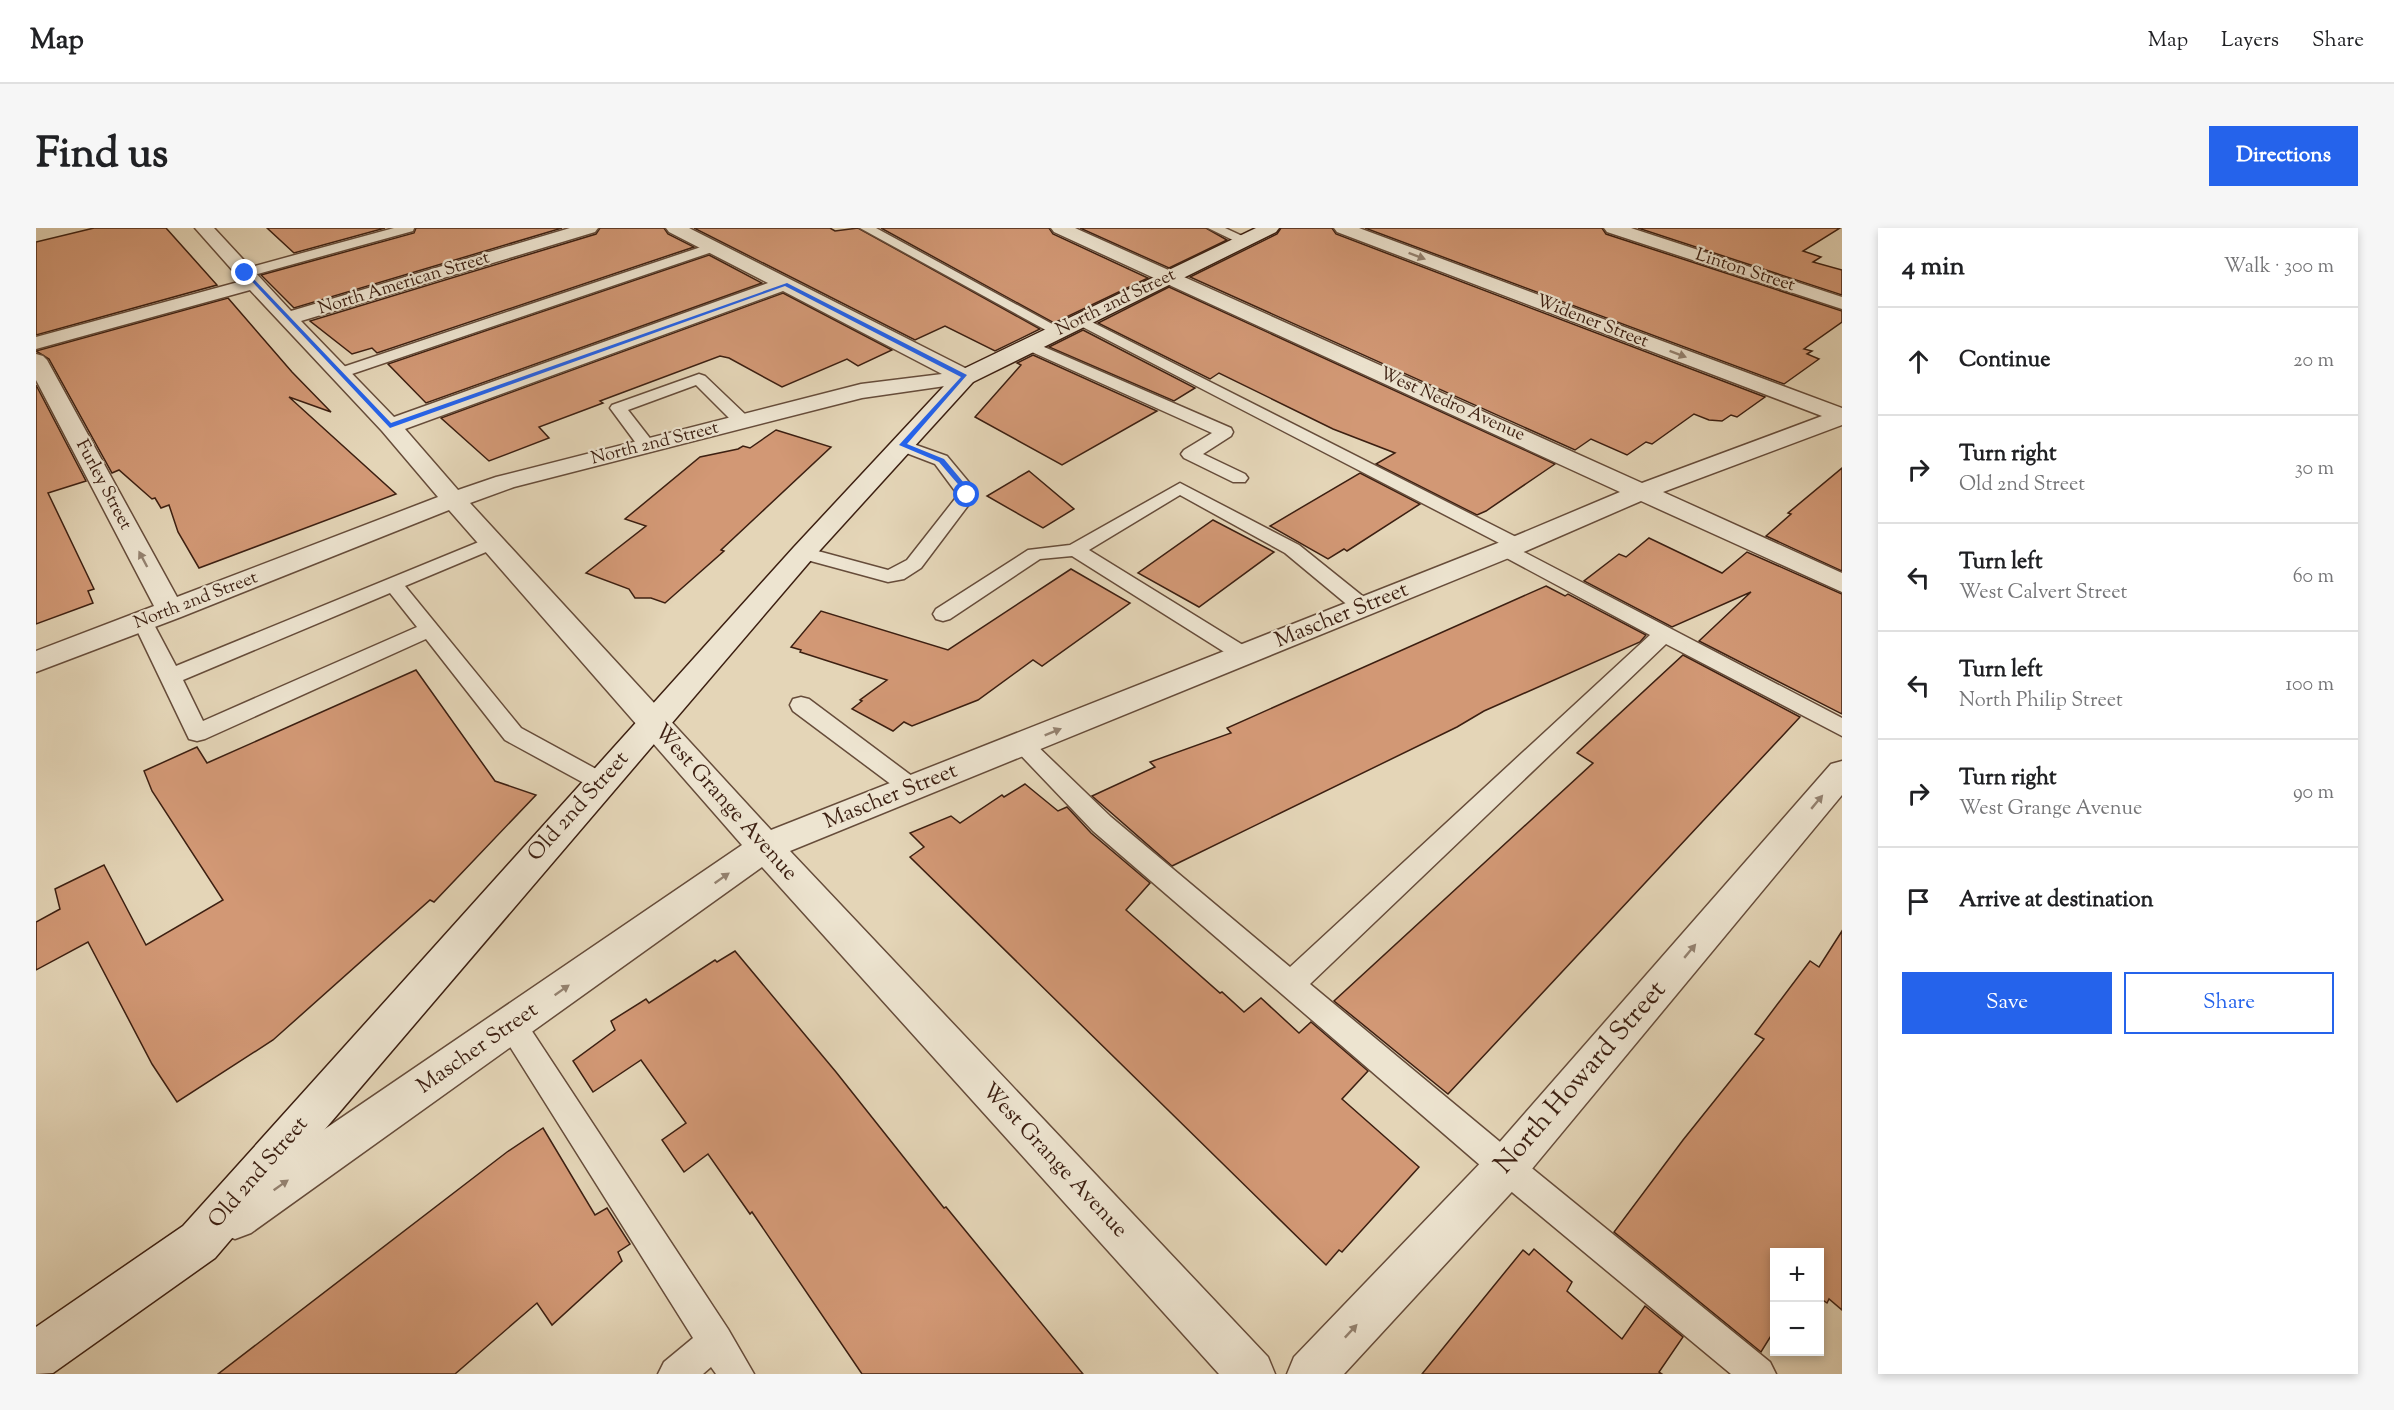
<!DOCTYPE html>
<html lang="en">
<head>
<meta charset="utf-8">
<style>
  :root { --surface:#fff; --page:#f6f6f6; --text:#202124; --muted:#757577; --line:#e0e0e0; --accent:#2563eb }
  body { margin:0; font-family:"Sorts Mill Goudy",serif; background:var(--page); color:var(--text) }
  .controls { position:absolute; right:18px; bottom:18px; display:grid; overflow:hidden; border-radius:0px; box-shadow:0 3px 9px #0003 }
  .controls button { width:54px; height:54px; display:grid; place-items:center; padding:0; border:0; border-bottom:2px solid var(--line); background:var(--surface); color:var(--text); font:30px sans-serif }
  .stop { position:absolute; width:18px; height:18px; margin:-14px; border:4px solid #2563eb; border-radius:50%; background:#fff }
  .stop.end { background:#2563eb; border-color:#fff; box-shadow:0 2px 6px #0008 }
  .list { margin:0; padding:0; list-style:none }
  h2 { display:flex; justify-content:space-between; align-items:center; height:78px; margin:0; padding:0 24px; font-size:26px }
  h2 small { font-size:20px; font-weight:400; color:var(--muted) }
  .list li { display:grid; grid-template-columns:39px 1fr auto; gap:18px; align-items:center; box-sizing:border-box; height:108px; padding:0 24px; border-top:2px solid var(--line) }
  .list b { display:block; font-size:22px; white-space:nowrap }
  .list p { margin:0; font-size:20px; white-space:nowrap; color:var(--muted) }
  .list em { font-size:20px; font-style:normal; color:var(--muted) }
  .actions { display:flex; gap:12px; padding:18px 24px }
  .actions a { flex:1; padding:14px 0; border:2px solid var(--accent); border-radius:0px; text-align:center; font-size:21px; color:var(--accent) }
  .actions .main { background:var(--accent); color:#fff }
  .icon { flex:none; width:33px; height:33px; fill:none; stroke:currentColor; stroke-width:2; stroke-linecap:round; stroke-linejoin:round }
  .map { position:relative; flex:none; width:1806px; height:1146px; overflow:hidden; border-radius:0px }
  header { display:flex; align-items:center; gap:36px; box-sizing:border-box; height:84px; padding:0 30px; background:var(--surface); border-bottom:2px solid var(--line) }
  header strong { font-size:28px }
  nav { display:flex; gap:33px; margin-inline-start:auto; font-size:21px }
  .intro { display:flex; align-items:center; justify-content:space-between; box-sizing:border-box; height:144px; padding:0 36px }
  h1 { margin:0; font-size:42px }
  .button { padding:15px 27px; border-radius:0px; background:var(--accent); color:#fff; font-size:21px; font-weight:700 }
  main { display:flex; gap:36px; padding:0 36px }
  aside { flex:1; background:var(--surface); border-radius:0px; box-shadow:0 3px 9px #0003 }
  .map>svg:first-child { display:block }
  .building { fill:#d29875; stroke:#3c1f11; stroke-width:1.5 }
  .lines { fill:none; stroke-linecap:round; stroke-linejoin:round }
  .lane-casing { stroke:#664c3a; stroke-width:3 }
  .street-casing { stroke:#664c3a; stroke-width:3 }
  .secondary-casing { stroke:#3c1f11; stroke-width:3 }
  .lane { fill:#ede4d0; fill-rule:evenodd }
  .street { fill:#ede4d0; fill-rule:evenodd }
  .secondary { fill:#ede4d0; fill-rule:evenodd }
  .oneway { fill:#948270 }
  .route { fill:#2563eb }
  .labels { text-anchor:middle; dominant-baseline:central; stroke-width:4.5; stroke-linejoin:round; paint-order:stroke }
  .far-street-label { font-size:18px; fill:#3c1f11; stroke:#ede4d0 }
  .street-label { font-size:22px; fill:#3c1f11; stroke:#ede4d0 }
  .near-street-label { font-size:27px; fill:#3c1f11; stroke:#ede4d0 }
</style>
</head>
<body>
<header>
<strong>Map</strong>
<nav><a>Map</a><a>Layers</a><a>Share</a></nav>
</header>
<div class="intro"><h1>Find us</h1><a class="button">Directions</a></div>
<main>
<div class="map">
<svg width="1806" height="1146" viewBox="0 0 1806 1146">
  <rect width="100%" height="100%" fill="#e4d5b7"/>
  <filter id="stains"><feTurbulence type="fractalNoise" baseFrequency=".00333" numOctaves="4"/><feColorMatrix values="0 0 0 0 .2 0 0 0 0 .09 0 0 0 0 .02 0 0 0 .5 -.17"/></filter>
  <radialGradient id="worn" r=".72"><stop offset=".6" stop-color="#630" stop-opacity="0"/><stop offset="1" stop-color="#630" stop-opacity=".3"/></radialGradient>
  <g class="building">
    <polygon points="58,0 130,0 181,57 0,107 0,14"/>
    <polygon points="231,0 349,0 258,25"/>
    <polygon points="380,0 526,0 258,80 225,47 378,5"/>
    <polygon points="564,0 628,0 632,6 658,19 341,125 336,120 316,126 274,93 560,6"/>
    <polygon points="658,0 794,0 799,3 822,0 1004,101 959,123 909,98 879,112"/>
    <polygon points="845,0 1013,0 1017,6 1112,50 1018,95"/>
    <polygon points="1044,0 1170,0 1191,12 1133,40"/>
    <polygon points="1245,0 1296,0 1300,6 1729,169 1701,189 1695,187 1686,193 1673,192 1658,186 1616,216 1610,214 1591,227 1555,211 1539,222 1154,49 1241,6"/>
    <polygon points="1329,0 1566,0 1570,6 1806,83 1806,94 1768,121 1776,123 1771,126 1783,131 1748,156"/>
    <polygon points="1602,0 1804,0 1767,23 1785,29 1777,34 1806,42 1806,67"/>
    <polygon points="673,27 726,55 390,175 352,136"/>
    <polygon points="1133,59 1519,236 1450,283 1441,287 1340,236 1359,225 1297,201 1183,145 1174,151 1062,95"/>
    <polygon points="747,65 856,122 822,138 811,131 746,159 693,130 684,128 564,173 567,175 503,199 513,210 453,233 405,190"/>
    <polygon points="192,70 256,144 295,184 253,169 360,266 163,340 142,304 133,277 125,280 119,270 116,271 83,242 76,245 13,131 0,123"/>
    <polygon points="1047,102 1159,160 1138,173 1013,119"/>
    <polygon points="997,127 1121,183 1026,237 939,189 985,137 981,135"/>
    <polygon points="0,157 50,253 12,265 58,361 52,363 57,375 0,396"/>
    <polygon points="740,202 795,219 685,322 688,323 629,375 615,370 599,370 593,361 550,345 610,298 589,291 664,229 702,221 707,218 714,220"/>
    <polygon points="1806,240 1806,343 1730,308 1755,286 1752,285"/>
    <polygon points="993,243 1038,281 1007,300 951,268"/>
    <polygon points="1324,245 1384,276 1311,323 1308,321 1292,331 1234,298"/>
    <polygon points="1177,292 1238,324 1163,379 1102,345"/>
    <polygon points="1613,310 1686,345 1711,324 1806,366 1806,486 1663,413 1715,364 1636,399 1548,353 1583,326 1590,329"/>
    <polygon points="1035,341 1094,375 1006,438 997,432 942,472 876,498 868,494 857,503 816,481 826,473 824,472 851,452 764,424 765,422 755,419 785,383 912,422"/>
    <polygon points="1510,358 1529,368 1532,366 1610,407 1604,414 1448,483 1421,499 1136,638 1056,568 1119,539 1114,534 1195,505 1191,500"/>
    <polygon points="1647,427 1764,489 1412,866 1298,773 1557,535 1541,525"/>
    <polygon points="380,442 459,553 500,567 398,674 394,672 237,812 141,874 116,836 52,714 0,742 0,694 24,681 19,661 68,637 110,717 187,672 116,563 108,543 161,519 171,535"/>
    <polygon points="989,556 1022,583 1031,579 1055,605 1114,655 1090,682 1184,765 1186,764 1208,784 1225,770 1263,805 1275,794 1332,843 1306,871 1383,939 1306,1024 1303,1022 1290,1037 874,629 888,619 874,605 915,588 924,595 966,567 968,569"/>
    <polygon points="1806,703 1806,1082 1793,1071 1791,1075 1784,1070 1784,1024 1738,1024 1738,1103 1725,1124 1578,1004 1647,912 1728,811 1719,806 1774,733 1783,739"/>
    <polygon points="699,723 800,844 908,980 910,979 1047,1146 826,1146 716,984 714,986 672,926 648,944 626,912 650,895 605,832 557,864 537,833 579,802 575,793 610,771 613,775 679,732 681,734"/>
    <polygon points="507,900 559,987 571,980 594,1016 582,1024 586,1033 516,1097 501,1075 419,1146 182,1146 471,924"/>
    <polygon points="1498,1021 1536,1054 1531,1063 1586,1111 1609,1078 1647,1109 1623,1144 1626,1146 1386,1146 1487,1022 1493,1027"/>
  </g>
  <g class="lines">
    <g class="lane-casing">
      <g id="lane">
        <polygon points="358,0 378,0 377,3 214,48 204,48 202,45 204,42"/>
        <polygon points="824,0 840,0 1029,103 1022,107 1017,106"/>
        <polygon points="1172,0 1189,0 1215,12 1208,16 1203,15"/>
        <polygon points="677,15 682,16 684,19 682,22 310,148 298,148 296,145 298,142"/>
        <polygon points="1044,88 1488,313 1491,317 1484,322 1806,490 1806,508 1630,416 1274,756 1481,928 1734,1134 1740,1146 1695,1146 1459,950 1057,603 974,516 977,510 985,508 993,510 1075,589 1254,739 1614,407 1463,326 1460,322 1467,317 1039,95 1037,92 1039,89"/>
        <polygon points="992,112 1195,200 1197,204 1195,208 1167,226 1209,246 1212,250 1209,254 1197,254 1148,230 1145,226 1148,222 1176,205 987,120 984,117"/>
        <polygon points="663,146 669,148 712,189 714,193 712,197 700,197 660,157 592,182 620,218 617,222 605,222 574,180 576,177"/>
        <polygon points="866,212 911,228 936,258 940,267 885,340 868,351 852,354 760,329 757,325 760,321 767,319 852,342 871,332 922,267 899,236 860,221 857,217 860,213"/>
        <polygon points="1144,255 1263,317 1334,374 1337,379 1334,384 1327,386 1320,384 1249,325 1144,267 1053,322 1215,422 1219,427 1215,432 1208,434 1201,432 1036,328 1004,331 914,391 907,393 900,391 897,386 900,381 992,322 1034,317"/>
        <path d="M455,309L462,311L464,315L462,319L369,358L485,500L573,548L577,554L573,560L565,563L557,560L469,512L390,411L169,511L161,513L153,511L97,394L100,389L107,387L114,389L140,438ZM354,365L381,399L167,493L147,452Z"/>
        <polygon points="765,469 773,471 884,554 888,560 884,566 876,569 868,566 757,483 754,477 757,471"/>
        <polygon points="476,784 486,788 692,1101 718,1146 680,1146 675,1139 667,1146 622,1146 628,1134 657,1110 466,806 462,797 466,788"/>
      </g>
    </g>
    <g class="street-casing">
      <g id="street">
        <path d="M159,0H178L255,83L534,0H562L559,4L265,93L358,189L732,55L633,4L630,0H653L937,144L940,149L937,154L826,170L478,259L434,275L735,602L1472,311L1584,264L1018,4L1015,0H1039L1606,255L1786,188L1301,4L1298,0H1323L1806,180V197L1627,264L1806,345V364L1605,273L1490,323L754,623L1232,1129L1239,1146H1183L726,639L215,1005L199,1011L183,1005L177,989L183,973L706,617L413,282L145,389L0,444V423L118,378L0,152V126L7,128L11,132L141,369L402,269L346,203L214,62L0,121V109L206,53ZM747,63L906,146L825,156L460,249L422,262L369,201Z"/>
        <polygon points="1568,0 1595,0 1806,69 1806,81 1571,4"/>
        <polygon points="1806,533 1806,567 1485,954 1308,1146 1251,1146 1258,1129 1455,924 1795,536"/>
      </g>
    </g>
    <g class="secondary-casing">
      <polygon id="secondary" points="1220,0 1243,0 1240,4 937,154 776,331 179,1030 17,1145 0,1146 0,1099 147,998 758,319 921,144"/>
    </g>
    <use href="#lane" class="lane"/>
    <use href="#street" class="street"/>
    <use href="#secondary" class="secondary"/>
  </g>
  <defs><path id="oneway-solid" d="M-6-.8H1V-3.2L6.5 0L1 3.2V.8H-6Z" transform="scale(1.5)"/></defs>
  <g class="oneway">
    <use href="#oneway-solid" transform="translate(1381 28) rotate(21)"/>
    <use href="#oneway-solid" transform="translate(1642 126) rotate(21)"/>
    <use href="#oneway-solid" transform="translate(107 331) rotate(-118)"/>
    <use href="#oneway-solid" transform="translate(1017 504) rotate(-22)"/>
    <use href="#oneway-solid" transform="translate(1781 574) rotate(-50)"/>
    <use href="#oneway-solid" transform="translate(686 650) rotate(-35)"/>
    <use href="#oneway-solid" transform="translate(1654 723) rotate(-50)"/>
    <use href="#oneway-solid" transform="translate(526 762) rotate(-35)"/>
    <use href="#oneway-solid" transform="translate(245 957) rotate(-35)"/>
    <use href="#oneway-solid" transform="translate(1315 1103) rotate(-47)"/>
  </g>
  <polygon class="route" points="207,44 211,44 355,195 751,55 931,147 871,216 908,231 933,261 935,267 929,269 927,262 903,234 863,217 925,149 749,58 354,200"/>
  <g class="labels">
    <g class="far-street-label">
      <text transform="translate(1709 43) rotate(18)">Linton Street</text>
      <text transform="translate(368 56) rotate(-17)">North American Street</text>
      <text transform="translate(1080 75) rotate(-26)">North 2nd Street</text>
      <text transform="translate(1556 94) rotate(21)">Widener Street</text>
      <text transform="translate(1416 177) rotate(24)">West Nedro Avenue</text>
      <text transform="translate(619 216) rotate(-14)">North 2nd Street</text>
      <text transform="translate(67 257) rotate(62)">Furley Street</text>
      <text transform="translate(160 373) rotate(-21)">North 2nd Street</text>
    </g>
    <g class="street-label">
      <text transform="translate(1306 388) rotate(-22)">Mascher Street</text>
      <text transform="translate(855 569) rotate(-22)">Mascher Street</text>
      <text transform="translate(689 575) rotate(48)">West Grange Avenue</text>
      <text transform="translate(543 579) rotate(-48)">Old 2nd Street</text>
      <text transform="translate(442 821) rotate(-35)">Mascher Street</text>
      <text transform="translate(1018 933) rotate(47)">West Grange Avenue</text>
      <text transform="translate(223 945) rotate(-49)">Old 2nd Street</text>
    </g>
    <g class="near-street-label">
      <text transform="translate(1545 850) rotate(-49)">North Howard Street</text>
    </g>
  </g>
  <rect width="100%" height="100%" filter="url(#stains)"/>
  <rect width="100%" height="100%" fill="url(#worn)"/>
</svg>
<div class="controls">
<button>+</button>
<button>−</button>
</div>
<div class="stop" style="left:931px;top:267px"></div>
<div class="stop end" style="left:209px;top:45px"></div>
</div>
<aside>
<h2>4 min<small>Walk · 300 m</small></h2>
<ul class="list">
<li><svg class="icon" aria-label="ahead" viewBox="0 0 24 24"><path d="M12 20V5M6 11l6-6 6 6"/></svg><div><b>Continue</b></div><em>20 m</em></li>
<li><svg class="icon" aria-label="right" viewBox="0 0 24 24"><path d="M7 20v-9h11M14 6l5 5-5 5"/></svg><div><b>Turn right</b><p>Old 2nd Street</p></div><em>30 m</em></li>
<li><svg class="icon" aria-label="left" viewBox="0 0 24 24"><path d="M17 20v-9H6M10 6l-5 5 5 5"/></svg><div><b>Turn left</b><p>West Calvert Street</p></div><em>60 m</em></li>
<li><svg class="icon" aria-label="left" viewBox="0 0 24 24"><path d="M17 20v-9H6M10 6l-5 5 5 5"/></svg><div><b>Turn left</b><p>North Philip Street</p></div><em>100 m</em></li>
<li><svg class="icon" aria-label="right" viewBox="0 0 24 24"><path d="M7 20v-9h11M14 6l5 5-5 5"/></svg><div><b>Turn right</b><p>West Grange Avenue</p></div><em>90 m</em></li>
<li><svg class="icon" aria-label="arrive" viewBox="0 0 24 24"><path d="M6 21V4h12l-3 4 3 4H6"/></svg><div><b>Arrive at destination</b></div></li>
</ul>
<div class="actions"><a class="main">Save</a><a>Share</a></div>
</aside>
</main>
</body>
</html>
